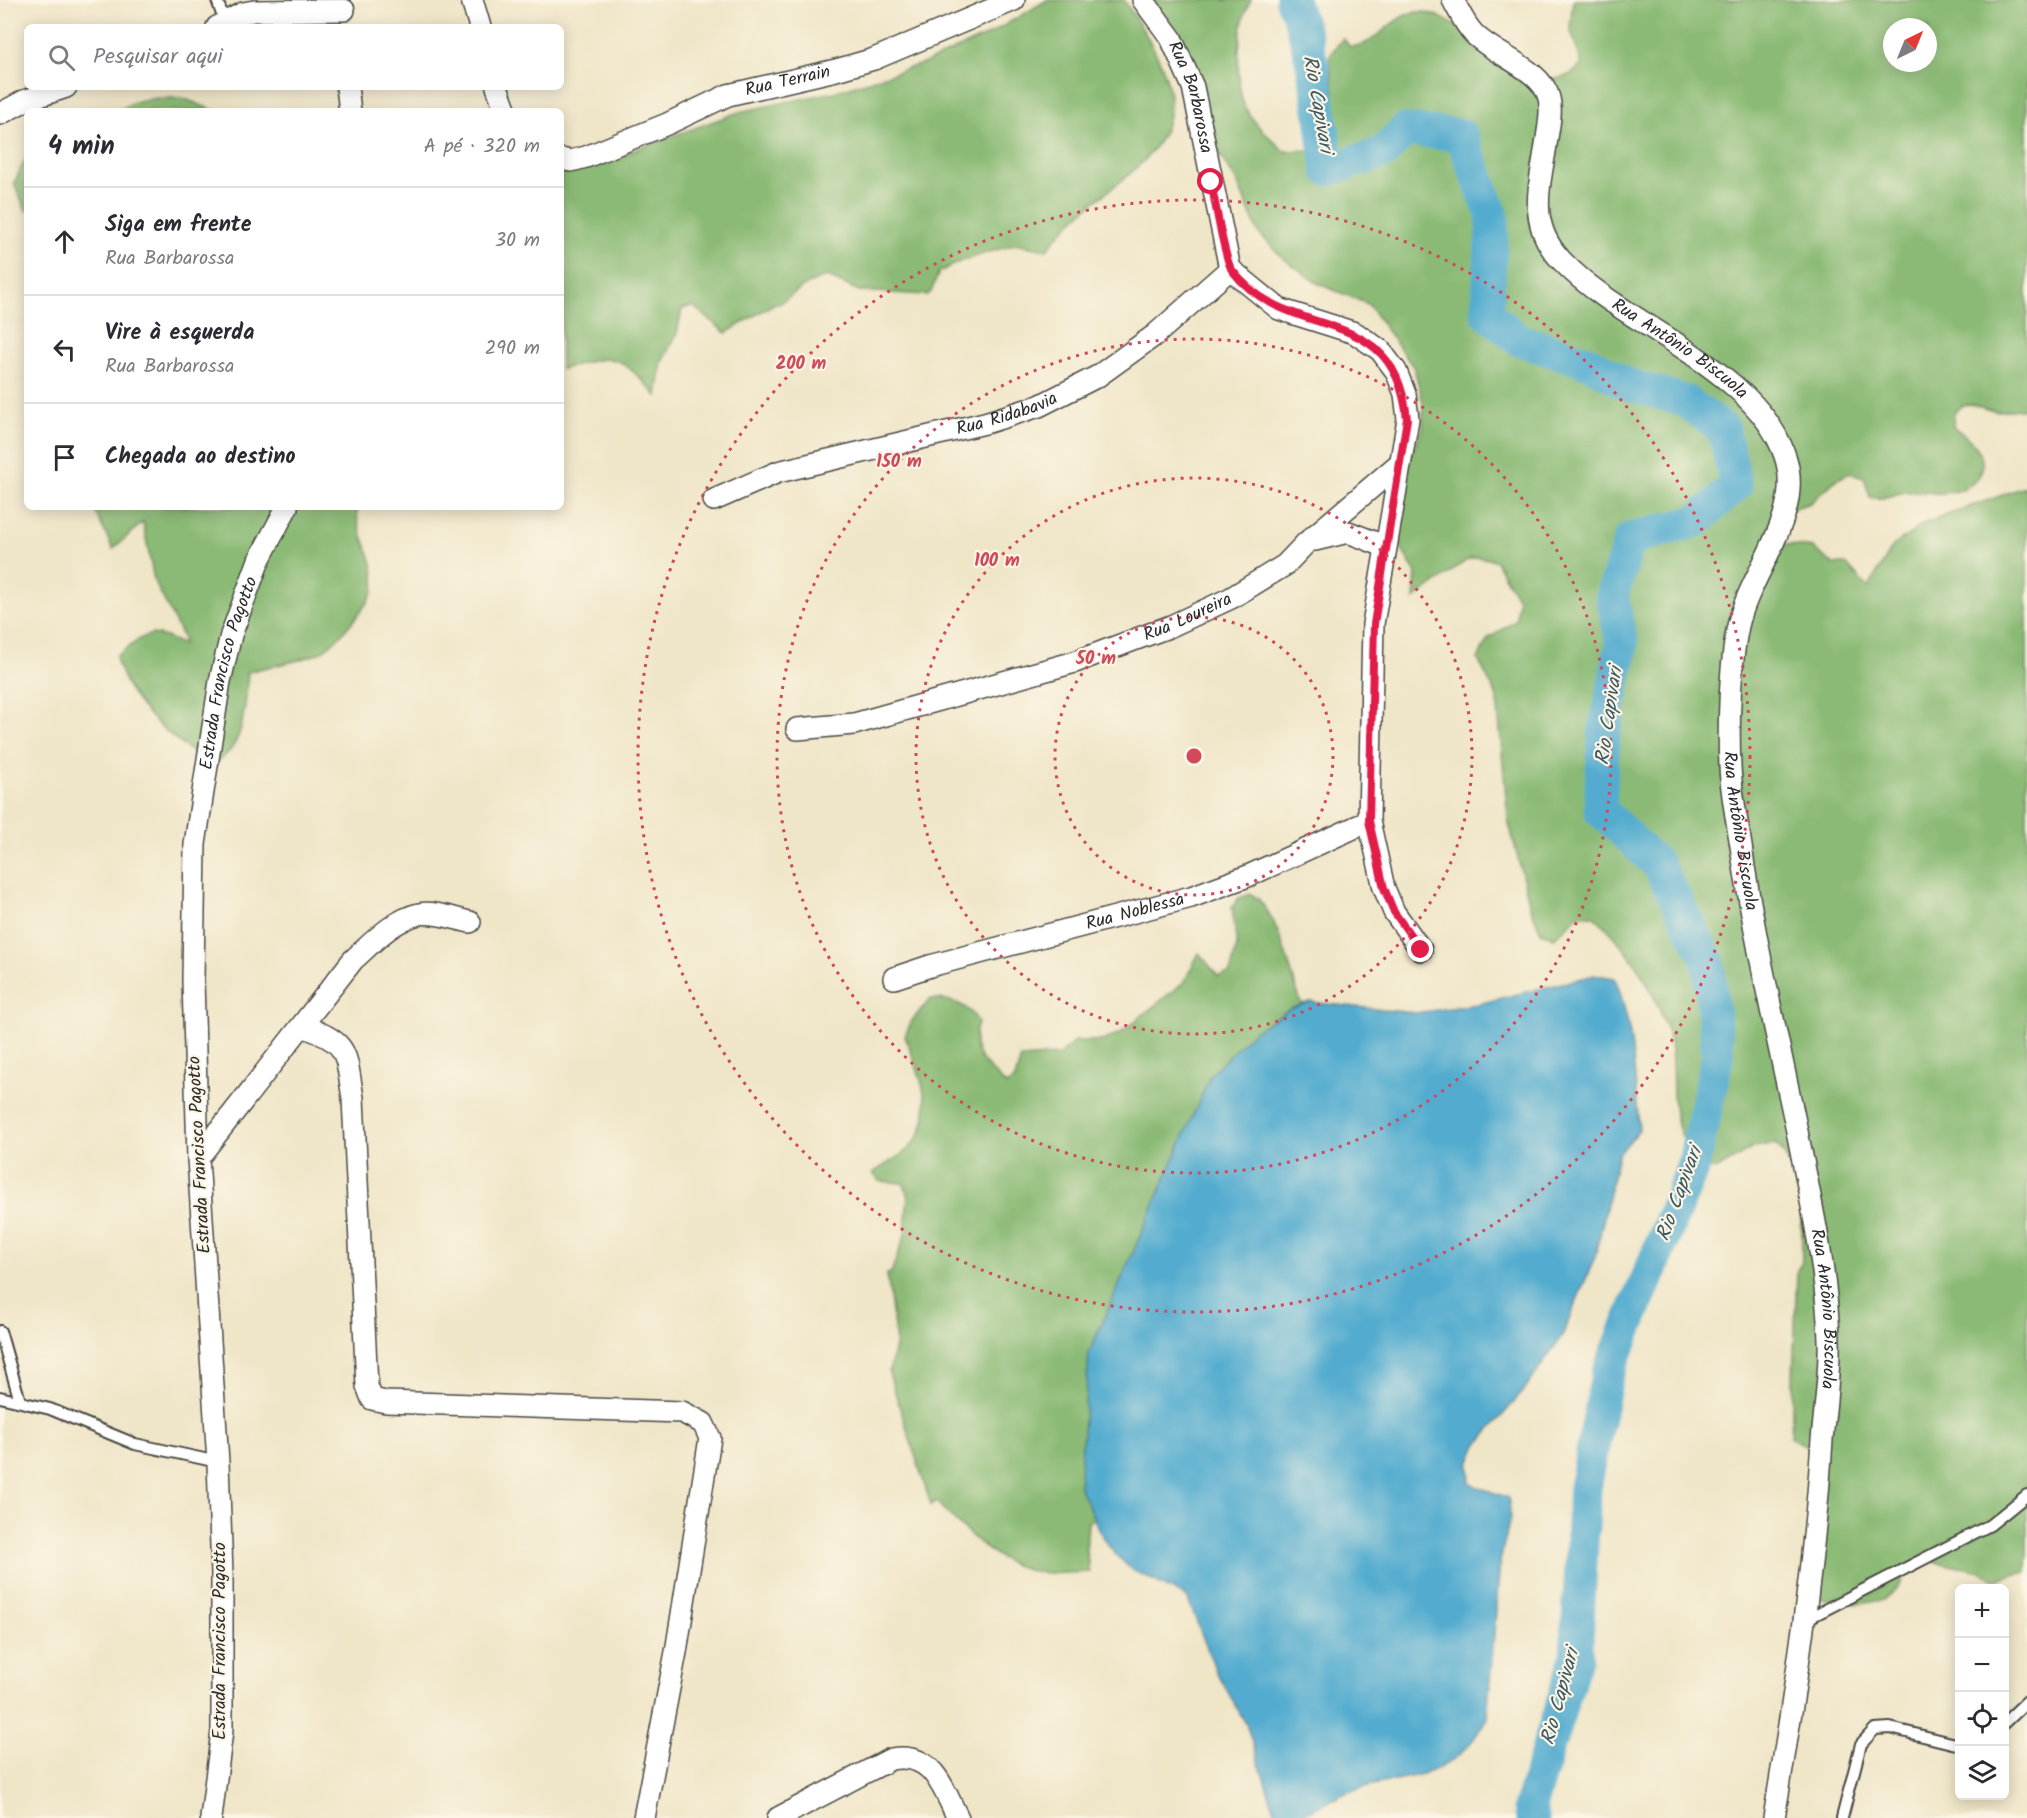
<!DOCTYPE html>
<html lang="pt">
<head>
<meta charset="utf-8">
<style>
  :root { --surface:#fff; --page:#f7f7f7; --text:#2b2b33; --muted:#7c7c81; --line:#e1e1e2 }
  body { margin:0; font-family:Kalam,sans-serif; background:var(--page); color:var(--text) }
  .controls { position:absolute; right:18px; bottom:18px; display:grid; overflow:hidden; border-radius:9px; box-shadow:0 3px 15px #0003 }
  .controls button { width:54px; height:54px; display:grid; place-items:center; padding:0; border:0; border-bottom:2px solid var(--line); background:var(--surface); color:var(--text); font:30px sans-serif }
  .compass { position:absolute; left:1883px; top:18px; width:54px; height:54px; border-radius:50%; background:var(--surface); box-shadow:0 3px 15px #0003; rotate:43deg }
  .stop { position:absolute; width:18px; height:18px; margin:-14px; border:4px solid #e11d48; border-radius:50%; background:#fff }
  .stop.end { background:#e11d48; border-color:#fff; box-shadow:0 2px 6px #0008 }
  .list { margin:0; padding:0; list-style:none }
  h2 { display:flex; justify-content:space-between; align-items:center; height:78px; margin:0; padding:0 24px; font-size:26px }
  h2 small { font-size:20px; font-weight:400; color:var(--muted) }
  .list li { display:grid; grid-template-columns:39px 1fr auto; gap:18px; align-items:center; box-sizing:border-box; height:108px; padding:0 24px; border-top:2px solid var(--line) }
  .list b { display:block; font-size:22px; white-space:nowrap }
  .list p { margin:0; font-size:20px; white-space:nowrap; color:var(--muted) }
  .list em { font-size:20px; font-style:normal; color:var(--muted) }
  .icon { flex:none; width:33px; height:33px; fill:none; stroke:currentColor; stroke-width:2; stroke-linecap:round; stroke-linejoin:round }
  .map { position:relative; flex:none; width:2027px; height:1818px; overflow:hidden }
  .search { position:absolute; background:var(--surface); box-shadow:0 3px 15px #0003; left:24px; top:24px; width:540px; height:66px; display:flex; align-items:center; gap:15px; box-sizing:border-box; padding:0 21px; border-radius:9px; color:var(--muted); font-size:22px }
  .panel { position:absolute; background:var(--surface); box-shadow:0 3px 15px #0003; left:24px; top:108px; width:540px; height:402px; border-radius:9px }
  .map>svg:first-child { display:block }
  .forest { fill:#8aba74; stroke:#5a7250; stroke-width:1.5; fill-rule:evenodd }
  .water { fill:#52accf; stroke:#3e6c7d; stroke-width:1.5 }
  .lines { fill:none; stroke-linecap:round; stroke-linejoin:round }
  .river { stroke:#52accf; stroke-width:33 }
  .service-casing { stroke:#484742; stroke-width:14 }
  .minor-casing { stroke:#484742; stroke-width:24 }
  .service { stroke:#fff; stroke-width:10 }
  .minor { stroke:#fff; stroke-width:21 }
  .route { stroke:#e11d48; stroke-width:8 }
  .ring { fill:none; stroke:#d1495b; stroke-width:3; stroke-dasharray:3 6 }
  .labels { text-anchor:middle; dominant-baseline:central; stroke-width:4.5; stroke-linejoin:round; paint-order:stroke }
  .street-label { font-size:18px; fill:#2b2b2b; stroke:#fcf5e5 }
  .water-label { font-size:20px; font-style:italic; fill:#395864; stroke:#fcf5e5 }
  .centre { fill:#d1495b; stroke:#fcf5e5; stroke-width:3 }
  .ring-label { font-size:18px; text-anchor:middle; font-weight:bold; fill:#d1495b; stroke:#fcf5e5; stroke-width:4.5; stroke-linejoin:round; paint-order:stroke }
</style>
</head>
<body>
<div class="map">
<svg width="2027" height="1818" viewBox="0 0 2027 1818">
  <rect width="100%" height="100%" fill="#fcf5e5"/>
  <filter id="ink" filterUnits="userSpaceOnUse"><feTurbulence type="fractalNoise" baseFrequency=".0167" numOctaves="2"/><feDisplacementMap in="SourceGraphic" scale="12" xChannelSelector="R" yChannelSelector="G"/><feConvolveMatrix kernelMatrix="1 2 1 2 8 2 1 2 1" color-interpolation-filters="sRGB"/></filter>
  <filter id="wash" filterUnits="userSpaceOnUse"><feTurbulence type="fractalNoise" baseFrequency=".008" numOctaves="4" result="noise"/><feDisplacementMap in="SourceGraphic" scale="24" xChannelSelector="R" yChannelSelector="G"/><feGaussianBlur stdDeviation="1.35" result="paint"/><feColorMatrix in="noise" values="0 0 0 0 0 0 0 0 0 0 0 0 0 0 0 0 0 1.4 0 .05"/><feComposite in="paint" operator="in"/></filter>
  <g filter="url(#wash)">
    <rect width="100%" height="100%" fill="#efe5c7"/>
    <g class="forest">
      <path d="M1047,0H1124C1170,71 1201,119 1120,182C1091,205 1069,219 1047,250L1015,244L961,261L939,272L931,292L927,295L859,291L826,276L806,285L779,304L775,303L726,333L693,306L682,309L677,333L662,362L657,396C617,353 617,353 561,369V171H576L739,112L834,92L925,63L990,34Z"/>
      <path d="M1143,0H1251C1237,22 1235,81 1244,105C1252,123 1271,138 1284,151L1315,150L1330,127L1334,91L1329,56L1343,38L1350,47C1356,46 1363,45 1368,42C1385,32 1402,9 1424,12C1468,18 1541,115 1582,64L1570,28L1573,0H2027V408C2018,409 2008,411 1998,411C1980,411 1972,395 1954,412L1953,426C1961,433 1972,440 1977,448C1993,474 1969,492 1945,493C1932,494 1919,490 1907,492C1895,493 1882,501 1870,497L1864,477L1850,473L1837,479L1810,503L1782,512L1774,543L1813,548L1833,564H1846L1868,588L1893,546L1925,523L2027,486V1572L1995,1579L1979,1571L1922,1559L1913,1563L1899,1586L1883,1600L1858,1603L1819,1598L1811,1589L1821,1455L1791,1437L1797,1271L1802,1261C1801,1218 1806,1178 1776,1144L1754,1147L1716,1170L1694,1161C1688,1147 1677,1130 1675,1114C1670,1085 1676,1055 1666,1027C1652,985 1626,944 1593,915H1579L1554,938L1541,932L1530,906L1508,819L1497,697L1478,659L1488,639L1516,620L1518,600L1495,560L1477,557L1467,560L1414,599L1416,573L1402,550L1391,512V495L1423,428V402L1414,368L1368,304L1317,283L1283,258L1258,232L1237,182L1206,133ZM1892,27H1928V63H1892Z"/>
      <path d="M183,98L215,111H120C135,96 163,98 183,98Z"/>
      <polygon points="27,156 27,213 14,183"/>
      <path d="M93,507H357C355,534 378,559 374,587C373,601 332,648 319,653C297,663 271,665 248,672C245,704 246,756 208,764C171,737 126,704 116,656C147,635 147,625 183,645V638L154,580L143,522L113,549Z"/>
      <path d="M1251,894C1277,907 1291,975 1301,1003L1341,1019L1111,1510L1088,1522L1086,1551L1090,1572C1075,1572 1058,1574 1043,1573C998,1568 966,1531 935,1501L931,1505L889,1373L896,1342L887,1274L891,1273L905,1235L908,1193L903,1183L879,1181L873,1173C884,1165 898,1158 908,1149C942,1115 918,1073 905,1036L911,1022L930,999C949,998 970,1004 978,1023C967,1054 986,1064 1006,1085L1015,1079L1021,1058L1060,1055L1075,1041H1102L1120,1033L1184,982L1199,953L1218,976L1230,973L1237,946L1232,907L1239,898Z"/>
    </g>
    <path class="water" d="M1595,975L1615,978C1634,1027 1635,1078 1639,1130L1618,1155L1595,1257L1563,1334L1527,1387L1477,1445L1469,1464L1470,1484L1509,1498L1510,1518L1500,1562L1487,1717C1452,1786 1411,1770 1349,1792C1322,1802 1308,1818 1277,1817L1246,1724L1216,1671L1187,1597L1132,1570L1117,1556L1104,1540L1079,1486L1089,1353L1211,1074L1254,1031L1290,1009L1309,1002L1415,1013L1478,1004Z"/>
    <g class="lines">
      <path class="river" d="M1292,0C1315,53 1321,114 1328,170L1383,153L1405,130L1461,135L1493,217L1487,313L1519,340L1590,363L1626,384L1685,401L1723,429L1736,485L1697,521L1630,539L1612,596L1622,644L1604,735L1600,810L1658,865L1708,961L1718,1055L1693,1167L1607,1376L1585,1488L1576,1658L1530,1806L1532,1818"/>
    </g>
  </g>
  <g filter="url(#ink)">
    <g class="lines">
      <g class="service-casing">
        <g id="service">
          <polyline points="217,0 225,23"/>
          <polyline points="0,1331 20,1401"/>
          <polyline points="0,1397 50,1409 135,1444 218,1462"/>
          <polyline points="1805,1620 1990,1525 2027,1495"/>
          <polyline points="2004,1723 2027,1701"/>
          <polyline points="1842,1818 1861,1744 1875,1729 1890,1728 1960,1745"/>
        </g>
      </g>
      <g class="minor-casing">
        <g id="minor">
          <polyline points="472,0 480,27"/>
          <path id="s1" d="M1143,0L1171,38L1193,87L1230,269L1279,309L1355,333L1380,350L1396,371L1405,394L1408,419L1373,624L1369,821L1384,888L1394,912L1421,950"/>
          <path id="s2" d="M1453,0C1459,11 1465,25 1474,34C1494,55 1542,69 1549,98C1552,110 1549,126 1547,138C1541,184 1525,223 1562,261C1622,325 1756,368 1785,456C1805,515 1750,571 1738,626C1730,663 1728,728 1730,766C1731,793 1737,820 1741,846C1755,945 1779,1043 1799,1141C1812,1206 1827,1273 1829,1340C1830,1373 1825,1407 1822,1440C1814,1567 1795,1692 1774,1818"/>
          <polyline points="217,27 243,13 254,11 344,10"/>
          <polyline points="347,87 350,111"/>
          <polyline points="497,87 506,111"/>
          <polyline points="0,114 24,101 66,87"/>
          <path id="s3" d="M561,159L571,161L586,157L667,124L728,95L836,70L874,59L1014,0"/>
          <path id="s4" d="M714,500L778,472L985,423L1039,406L1098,376L1155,335L1230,269"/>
          <polyline points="1315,540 1348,532 1384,546"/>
          <path id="s5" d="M797,729L854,724L1075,662L1171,626L1231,598L1285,565L1306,543L1400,463"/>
          <path id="s6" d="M894,978L930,966L1191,897L1248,876L1369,821"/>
          <path d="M302,1026C350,1043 345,1051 353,1098L367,1386L372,1399L386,1402L682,1412L703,1423L710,1438L676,1652L644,1818"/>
          <path d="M198,1158L353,960C372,943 393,920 419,914C434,911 455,919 470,922"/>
          <path id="s7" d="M211,1818L222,1731V1574L218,1462L198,1158L193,980L195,844L220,681L231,635L259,560L287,507"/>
          <path d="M778,1818L891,1759C933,1751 942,1787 958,1818"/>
        </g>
      </g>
      <use href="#service" class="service"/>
      <use href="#minor" class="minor"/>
    </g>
  </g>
  <g class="lines" filter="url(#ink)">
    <path class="route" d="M1211,182C1214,196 1225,262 1232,270C1289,346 1395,298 1407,419L1374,624L1369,821L1384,888L1394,912L1421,950"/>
  </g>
  <g class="ring">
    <circle cx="1194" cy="756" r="139"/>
    <circle cx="1194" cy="756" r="278"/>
    <circle cx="1194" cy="756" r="417"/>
    <circle cx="1194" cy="756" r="556"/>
  </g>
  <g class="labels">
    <g class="street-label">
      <text stroke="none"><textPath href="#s3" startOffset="242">Rua Terrain</textPath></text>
      <text stroke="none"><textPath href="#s1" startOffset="110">Rua Barbarossa</textPath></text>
      <text stroke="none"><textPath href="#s2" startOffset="458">Rua Antônio Biscuola</textPath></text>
      <text stroke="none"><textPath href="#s4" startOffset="306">Rua Ridabavia</textPath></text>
      <text stroke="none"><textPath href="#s5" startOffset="408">Rua Loureira</textPath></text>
      <text stroke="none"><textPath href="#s7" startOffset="1150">Estrada Francisco Pagotto</textPath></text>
      <text stroke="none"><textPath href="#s2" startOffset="998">Rua Antônio Biscuola</textPath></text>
      <text stroke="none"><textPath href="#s6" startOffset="250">Rua Noblessa</textPath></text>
      <text transform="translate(200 1155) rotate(-93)">Estrada Francisco Pagotto</text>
      <text stroke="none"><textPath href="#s2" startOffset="1484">Rua Antônio Biscuola</textPath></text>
      <text transform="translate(220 1641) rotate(-90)">Estrada Francisco Pagotto</text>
    </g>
    <g class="water-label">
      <text transform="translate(1317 104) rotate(80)">Rio Capivari</text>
      <text transform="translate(1610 716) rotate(-82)">Rio Capivari</text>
      <text transform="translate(1680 1194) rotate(-70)">Rio Capivari</text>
      <text transform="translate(1561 1697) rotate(-75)">Rio Capivari</text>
    </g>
  </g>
  <circle cx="1194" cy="756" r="9" class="centre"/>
  <g class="ring-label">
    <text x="801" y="369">200 m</text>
    <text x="899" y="467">150 m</text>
    <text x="997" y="566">100 m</text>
    <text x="1096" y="664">50 m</text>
  </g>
</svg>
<div class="controls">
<button>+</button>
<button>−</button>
<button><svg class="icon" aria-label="locate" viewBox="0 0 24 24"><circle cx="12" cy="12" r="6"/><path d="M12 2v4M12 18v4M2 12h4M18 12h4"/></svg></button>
<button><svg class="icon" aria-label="layers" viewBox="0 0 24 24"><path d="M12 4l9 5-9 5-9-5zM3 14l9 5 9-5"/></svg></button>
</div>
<svg class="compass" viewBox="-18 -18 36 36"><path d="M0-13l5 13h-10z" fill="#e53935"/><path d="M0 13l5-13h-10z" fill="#7c7c81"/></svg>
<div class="stop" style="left:1211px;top:182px"></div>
<div class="stop end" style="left:1421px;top:950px"></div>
<div class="search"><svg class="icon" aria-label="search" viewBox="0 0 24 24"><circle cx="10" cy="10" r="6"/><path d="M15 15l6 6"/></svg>Pesquisar aqui</div>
<section class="panel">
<h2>4 min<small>A pé · 320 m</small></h2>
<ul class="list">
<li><svg class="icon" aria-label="ahead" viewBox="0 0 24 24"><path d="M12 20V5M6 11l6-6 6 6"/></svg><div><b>Siga em frente</b><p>Rua Barbarossa</p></div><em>30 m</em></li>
<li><svg class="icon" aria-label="left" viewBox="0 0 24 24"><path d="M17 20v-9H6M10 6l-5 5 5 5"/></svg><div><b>Vire à esquerda</b><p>Rua Barbarossa</p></div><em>290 m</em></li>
<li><svg class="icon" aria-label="arrive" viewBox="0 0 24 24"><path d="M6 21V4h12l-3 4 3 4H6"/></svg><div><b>Chegada ao destino</b></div></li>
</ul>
</section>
</div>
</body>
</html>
